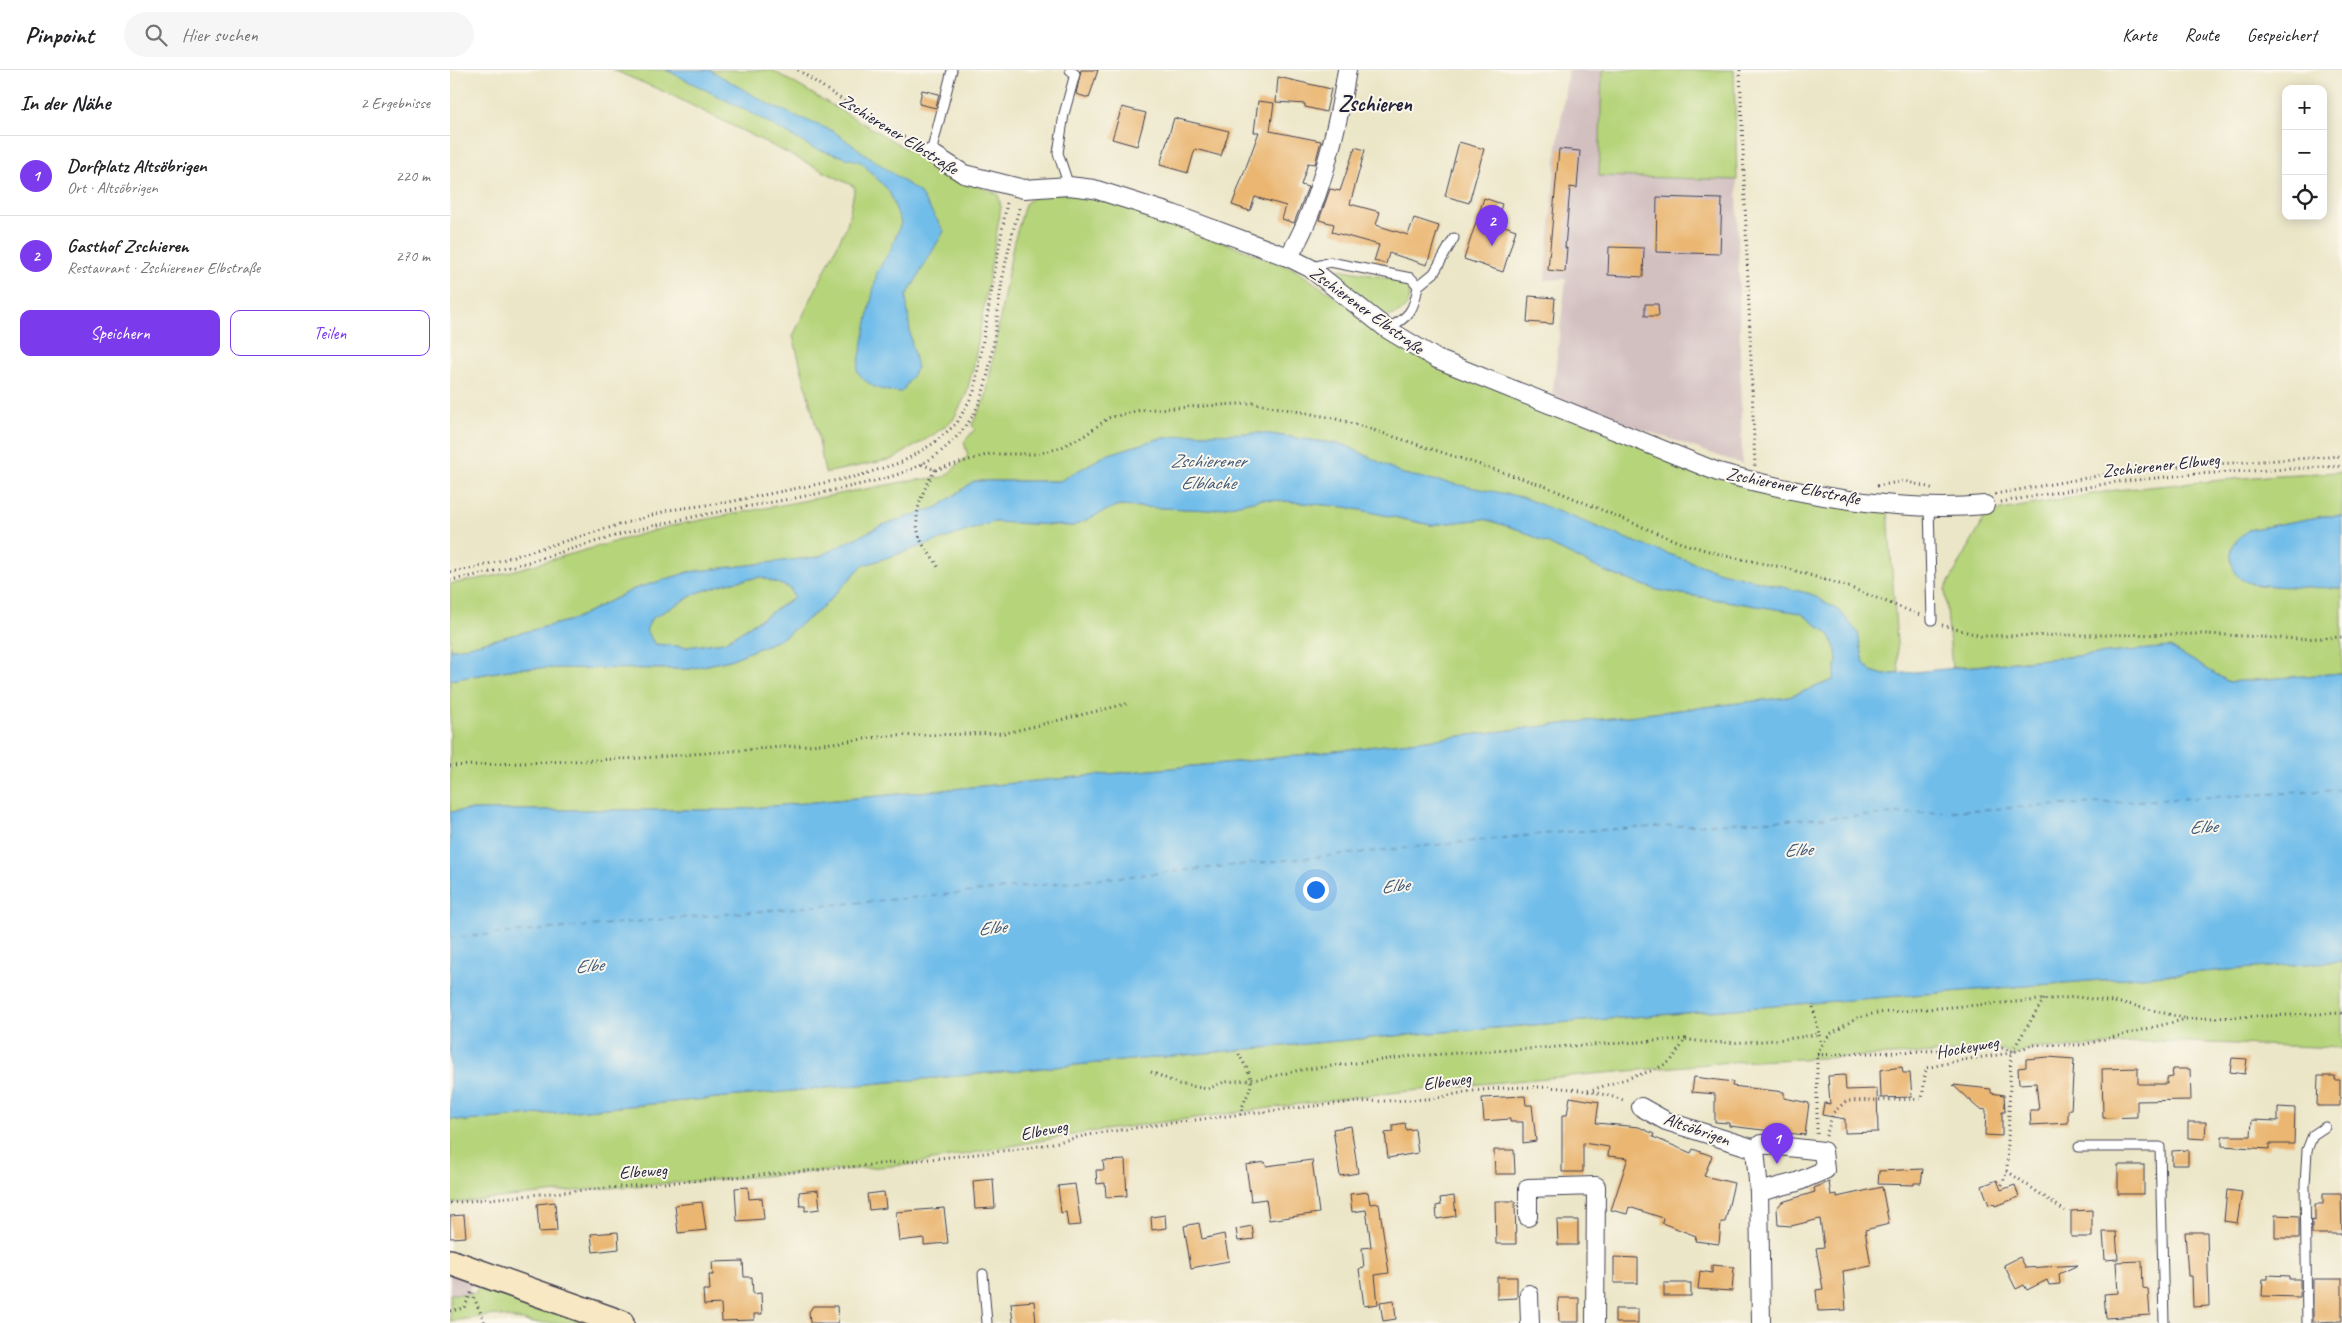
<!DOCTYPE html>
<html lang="de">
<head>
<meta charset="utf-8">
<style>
  :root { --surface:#fff; --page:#f6f6f6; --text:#202124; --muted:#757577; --line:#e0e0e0; --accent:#7c3aed }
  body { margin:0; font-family:Caveat,sans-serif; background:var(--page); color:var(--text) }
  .controls { position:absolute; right:15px; top:15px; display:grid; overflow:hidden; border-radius:10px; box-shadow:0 2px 12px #0003 }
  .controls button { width:45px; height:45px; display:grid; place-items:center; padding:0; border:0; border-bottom:1px solid var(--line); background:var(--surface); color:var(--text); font:25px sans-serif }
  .you { position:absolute; left:865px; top:819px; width:18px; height:18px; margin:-12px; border:4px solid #fff; border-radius:50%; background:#1a73e8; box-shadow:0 0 0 8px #1a73e833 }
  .badge { display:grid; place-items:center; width:32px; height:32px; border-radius:50%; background:var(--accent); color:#fff; font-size:16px; font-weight:700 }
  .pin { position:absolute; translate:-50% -41px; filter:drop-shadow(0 1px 2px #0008) }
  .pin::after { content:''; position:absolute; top:26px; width:18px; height:15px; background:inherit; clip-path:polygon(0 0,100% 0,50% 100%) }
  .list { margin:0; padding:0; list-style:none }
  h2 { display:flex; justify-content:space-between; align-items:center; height:65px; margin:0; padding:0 20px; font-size:21px }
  h2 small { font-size:16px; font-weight:400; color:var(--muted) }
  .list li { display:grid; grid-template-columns:32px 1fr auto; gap:15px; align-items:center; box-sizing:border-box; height:80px; padding:0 20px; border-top:1px solid var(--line) }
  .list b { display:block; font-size:19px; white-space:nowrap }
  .list p { margin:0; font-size:16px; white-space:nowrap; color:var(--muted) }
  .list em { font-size:16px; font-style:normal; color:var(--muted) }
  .actions { display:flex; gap:10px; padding:15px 20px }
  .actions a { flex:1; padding:11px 0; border:1px solid var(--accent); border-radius:10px; text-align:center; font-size:18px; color:var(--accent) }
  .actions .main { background:var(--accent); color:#fff }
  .icon { flex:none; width:28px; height:28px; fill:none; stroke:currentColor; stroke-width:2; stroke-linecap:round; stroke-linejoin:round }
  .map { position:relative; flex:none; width:1892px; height:1253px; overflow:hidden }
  header { display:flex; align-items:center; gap:30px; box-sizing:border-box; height:70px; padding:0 25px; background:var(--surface); border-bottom:1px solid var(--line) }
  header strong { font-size:24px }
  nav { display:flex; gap:28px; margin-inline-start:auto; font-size:18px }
  .search { width:350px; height:45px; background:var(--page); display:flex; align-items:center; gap:12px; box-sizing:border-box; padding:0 18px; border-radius:28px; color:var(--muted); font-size:19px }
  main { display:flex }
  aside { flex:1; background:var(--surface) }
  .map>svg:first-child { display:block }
  .industrial { fill:#d2bfc0 }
  .green { fill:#b6d47a; stroke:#6c7b5a }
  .water { fill:#71bdea; stroke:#4a7092; fill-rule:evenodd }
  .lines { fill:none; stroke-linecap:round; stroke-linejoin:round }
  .ferry { stroke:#3e5878; stroke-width:1; stroke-dasharray:6 5; stroke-linecap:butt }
  .building { fill:#eab671 }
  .lane-casing { stroke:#403f50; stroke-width:11 }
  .street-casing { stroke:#403f50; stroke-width:20 }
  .secondary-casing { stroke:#403f50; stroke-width:28 }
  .path { stroke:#403f50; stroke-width:3; stroke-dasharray:1 4; stroke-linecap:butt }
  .lane { stroke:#fff; stroke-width:9 }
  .street { stroke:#fff; stroke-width:18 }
  .secondary { stroke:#f8e8c3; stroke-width:25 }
  .labels { text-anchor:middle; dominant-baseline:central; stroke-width:4; stroke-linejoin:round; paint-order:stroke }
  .street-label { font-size:18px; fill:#22223b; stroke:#fbf7ec }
  .water-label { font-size:19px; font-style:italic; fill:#3e5878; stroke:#fbf7ec }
  .district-label { font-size:22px; font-weight:bold; fill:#22223b; stroke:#fbf7ec }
</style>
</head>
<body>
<header>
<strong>Pinpoint</strong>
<div class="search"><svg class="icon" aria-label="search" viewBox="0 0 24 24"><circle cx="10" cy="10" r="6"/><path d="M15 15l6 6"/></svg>Hier suchen</div>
<nav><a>Karte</a><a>Route</a><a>Gespeichert</a></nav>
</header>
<main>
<aside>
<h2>In der Nähe<small>2 Ergebnisse</small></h2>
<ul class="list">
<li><span class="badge">1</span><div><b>Dorfplatz Altsöbrigen</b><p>Ort · Altsöbrigen</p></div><em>220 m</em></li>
<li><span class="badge">2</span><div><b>Gasthof Zschieren</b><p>Restaurant · Zschierener Elbstraße</p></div><em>270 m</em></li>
</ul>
<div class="actions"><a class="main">Speichern</a><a>Teilen</a></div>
</aside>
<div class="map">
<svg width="1892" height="1253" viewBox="0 0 1892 1253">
  <rect width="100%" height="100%" fill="#fbf7ec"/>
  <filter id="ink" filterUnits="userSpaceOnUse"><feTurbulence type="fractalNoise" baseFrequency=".02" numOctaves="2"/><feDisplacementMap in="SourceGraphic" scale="10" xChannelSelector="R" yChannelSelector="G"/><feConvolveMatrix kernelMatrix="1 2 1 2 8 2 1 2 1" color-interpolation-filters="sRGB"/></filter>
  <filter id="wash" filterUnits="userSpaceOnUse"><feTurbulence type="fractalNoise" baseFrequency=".0096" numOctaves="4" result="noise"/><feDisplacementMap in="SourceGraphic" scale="20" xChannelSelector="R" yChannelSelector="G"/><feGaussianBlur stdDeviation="1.12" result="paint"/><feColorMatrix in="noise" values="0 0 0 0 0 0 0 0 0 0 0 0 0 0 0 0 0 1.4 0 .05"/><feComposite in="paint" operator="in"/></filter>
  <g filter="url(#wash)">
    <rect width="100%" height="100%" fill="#ece6c8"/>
    <g class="industrial">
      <polygon points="1118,0 1152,0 1149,106 1287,110 1292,394 1102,328 1116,209 1095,210 1107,78"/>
      <polygon points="0,1198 25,1208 19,1220 25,1224 0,1224"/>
    </g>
    <g class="green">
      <polygon points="163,0 322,0 506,108 548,124 551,137 524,295 516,325 503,350 483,365 443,389 375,403 367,360 343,266 397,155 405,117 217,23"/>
      <polygon points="1152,0 1284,0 1287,110 1149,106"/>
      <polygon points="626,122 693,142 844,199 899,236 961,282 1267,406 1438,441 1449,603 1434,605 1421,601 1414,593 1408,563 1361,524 1267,501 1185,472 989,412 953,404 895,375 813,363 744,364 708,369 656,385 610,411 524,411 488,437 430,456 368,487 239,502 184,519 122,550 7,579 0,579 0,514 44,506 220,456 458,411 494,407 518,386 514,372 525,359 522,355 536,326 563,175 575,134 587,124"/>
      <path d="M889,199L942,209L958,215C963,233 953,245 935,247L884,209L883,203Z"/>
      <polygon points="1892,402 1892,446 1874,446 1798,460 1806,515 1892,518 1892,603 1779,612 1720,577 1502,598 1495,519 1530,457 1534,443 1666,420 1827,405"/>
      <polygon points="812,429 896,437 981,455 1034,449 1070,460 1156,502 1207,520 1351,543 1380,565 1386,581 1387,591 1383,610 1339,627 817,689 281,740 18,740 0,742 0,610 71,598 240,599 280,590 331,569 371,539 412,496 544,452 623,456 666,436 761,440"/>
      <polygon points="311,507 340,518 344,528 274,572 237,577 205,574 196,561 200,549 247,523 277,513"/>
      <polygon points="1892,891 1892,978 1708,971 1616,978 1581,978 1563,986 1554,980 1281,992 1040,1013 911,1026 639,1062 455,1095 108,1122 0,1133 0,1049 16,1051 931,967"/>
      <polygon points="33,1211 150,1253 84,1253 46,1245 0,1251 0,1224 25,1224"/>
    </g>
    <g class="water">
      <path d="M216,0H260L322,36L383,61L469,122L494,161L456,227L461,270L467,298L452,322C431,321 420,319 407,301L427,202L441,179L451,153L439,121L411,92L363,78L303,44Z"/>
      <path d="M813,363L895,375L953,404L1072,427L1185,472L1267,501L1361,524L1391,542L1408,563L1414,593L1421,601L1434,605L1720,577L1779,612L1892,603V891L931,967L16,1051L0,1049V742L18,740H281L817,689L1339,627L1383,610L1387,591L1386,581L1380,565L1351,543L1207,520L1156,502L1070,460L1034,449L981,455L896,437L812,429L761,440L666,436L623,456L544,452L412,496L371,539L331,569L280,590L240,599L71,598L0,610V579H7L122,550L184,519L239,502L368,487L430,456L488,437L524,411H610L656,385L708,369L744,364ZM311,507L340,518L344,528L274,572L237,577L205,574L196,561L201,549L247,523L277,513Z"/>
      <path d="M1874,446H1892V518C1872,517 1804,519 1791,509C1785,504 1782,496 1781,488C1779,476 1789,467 1798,460Z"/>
    </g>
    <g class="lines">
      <polyline class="ferry" points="0,868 483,826 1113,762 1892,720"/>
    </g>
    <g id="blocks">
      <g class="building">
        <polygon points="631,0 648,0 639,28 626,24"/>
        <polygon points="828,7 881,19 876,42 855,37 855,34 826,32"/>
        <polygon points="472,20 489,24 486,38 469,34"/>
        <polygon points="808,31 824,33 820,61 871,71 865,94 858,93 851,115 858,117 844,153 832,149 836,136 805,127 800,141 782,135 809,62 804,62"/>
        <polygon points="672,37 696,43 687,76 662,69"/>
        <polygon points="724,48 779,61 771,86 745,79 738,103 710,95"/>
        <polygon points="1009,72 1034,79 1019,133 995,126"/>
        <polygon points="905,77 915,80 900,134 930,142 926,155 958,165 964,148 989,156 977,195 939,183 936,194 924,191 929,175 882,162 884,154 869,150 880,119 890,121"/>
        <polygon points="1109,79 1130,81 1127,118 1120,117 1115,178 1117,178 1115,202 1098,200"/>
        <polygon points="1207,127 1272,129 1270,184 1206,182"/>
        <polygon points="1034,128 1052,134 1046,153 1066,160 1053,202 1014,189"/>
        <polygon points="1159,177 1194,178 1193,207 1158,205"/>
        <polygon points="1079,226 1105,228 1103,254 1077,252"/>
        <polygon points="1195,234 1208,234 1209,246 1195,246"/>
        <polygon points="1598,987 1624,989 1621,1040 1618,1040 1618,1053 1581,1055 1580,1040 1589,1040 1586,1013 1569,1014 1568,998 1576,997 1576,989"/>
        <polygon points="1782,988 1797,989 1795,1004 1780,1002"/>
        <polygon points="1452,997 1453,1003 1460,1003 1462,1027 1431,1028 1430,1000"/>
        <polygon points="1688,998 1688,1014 1717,1014 1717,1008 1723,1007 1722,999 1740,999 1741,1030 1687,1031 1687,1047 1653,1048 1652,999"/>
        <polygon points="1395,1005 1396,1020 1427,1019 1428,1062 1395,1063 1395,1049 1372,1045 1374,1033 1380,1034 1378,1006"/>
        <polygon points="1868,1006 1885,1006 1885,1010 1890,1010 1890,1036 1867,1036"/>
        <polygon points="1244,1007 1283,1012 1282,1016 1334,1022 1334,1028 1359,1033 1355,1065 1279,1056 1279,1053 1265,1052 1265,1024 1242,1022"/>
        <polygon points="1503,1015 1541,1019 1541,1023 1554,1025 1555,1042 1552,1042 1552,1066 1535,1065 1536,1040 1529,1039 1521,1032 1521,1029 1518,1029"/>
        <polygon points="1075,1026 1076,1035 1082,1035 1086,1071 1073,1073 1073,1052 1060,1052 1060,1049 1034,1051 1032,1028"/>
        <polygon points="1120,1027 1149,1032 1146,1053 1189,1057 1204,1064 1203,1067 1241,1083 1243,1079 1262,1086 1254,1106 1284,1113 1275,1152 1271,1152 1269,1174 1245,1171 1246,1166 1212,1153 1213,1148 1179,1137 1177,1144 1161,1140 1178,1088 1158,1086 1159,1077 1133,1073 1133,1102 1112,1102 1112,1045 1117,1045"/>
        <polygon points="1828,1037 1845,1038 1844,1074 1819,1074 1819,1079 1772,1076 1772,1066 1801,1066 1802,1050 1828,1051"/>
        <polygon points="1738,1052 1756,1052 1755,1069 1738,1068"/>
        <polygon points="955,1053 956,1060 965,1059 968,1083 938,1088 935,1063 943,1062 943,1055"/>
        <polygon points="901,1056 908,1103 890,1106 883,1059"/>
        <polygon points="1044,1080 1064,1080 1065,1104 1045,1104"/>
        <polygon points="1738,1080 1738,1095 1722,1095 1722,1081"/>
        <polygon points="675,1090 677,1126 656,1127 655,1113 647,1114 646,1100 654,1100 653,1091"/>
        <polygon points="862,1090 869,1143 819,1150 816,1129 801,1131 796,1095 815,1092 816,1096"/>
        <rect x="1668" y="1095" width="26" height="29"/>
        <polygon points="1473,1099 1471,1113 1464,1113 1464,1115 1428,1114 1429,1101"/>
        <polygon points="543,1109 545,1138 525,1139 523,1111"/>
        <polygon points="1547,1110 1551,1120 1565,1115 1569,1127 1545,1136 1544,1133 1539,1135 1532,1116"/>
        <polygon points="1379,1112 1381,1125 1387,1124 1387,1127 1432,1117 1439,1154 1415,1160 1421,1196 1393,1201 1396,1240 1368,1241 1366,1220 1373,1219 1366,1178 1374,1177 1370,1149 1341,1156 1328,1155 1327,1138 1332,1132 1365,1122 1364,1118"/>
        <polygon points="625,1114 631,1155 618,1156 616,1142 611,1143 608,1116"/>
        <polygon points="298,1117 299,1129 312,1128 314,1149 287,1151 285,1118"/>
        <polygon points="368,1120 370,1139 355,1141 355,1136 350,1136 349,1122"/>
        <polygon points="1777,1120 1792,1122 1787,1153 1774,1151"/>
        <polygon points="434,1122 436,1138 419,1140 417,1124"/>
        <polygon points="918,1122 920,1134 929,1133 939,1203 925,1205 928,1234 914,1236 909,1199 914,1198 912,1178 921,1177 919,1160 916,1140 902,1142 900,1124"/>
        <polygon points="1873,1123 1891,1123 1892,1164 1862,1164 1862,1150 1865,1151 1865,1134 1873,1134"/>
        <polygon points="1004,1126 1006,1146 987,1149 986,1136 991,1135 990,1128"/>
        <polygon points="1045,1131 1065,1131 1066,1174 1046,1174"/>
        <polygon points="105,1132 107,1161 89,1162 87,1134"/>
        <polygon points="252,1132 256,1160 228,1163 225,1135"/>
        <polygon points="494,1138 498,1173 474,1175 474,1168 449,1171 446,1142"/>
        <polygon points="1642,1140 1642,1167 1621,1167 1621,1141"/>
        <polygon points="14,1145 16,1167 0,1168 0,1146"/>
        <polygon points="715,1145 716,1158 702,1160 701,1147"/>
        <polygon points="1825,1145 1849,1146 1849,1168 1825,1168"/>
        <polygon points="1107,1150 1128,1150 1128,1175 1108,1175"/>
        <polygon points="749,1153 752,1169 774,1164 779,1191 741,1198 734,1156"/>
        <polygon points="802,1156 804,1169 788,1171 786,1159"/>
        <polygon points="168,1162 169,1179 143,1182 141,1164"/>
        <polygon points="1653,1162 1666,1162 1668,1189 1655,1190"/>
        <polygon points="1735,1162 1757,1162 1759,1236 1743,1237 1742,1206 1738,1206"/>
        <polygon points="1164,1187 1188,1188 1188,1213 1164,1213"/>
        <polygon points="1570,1187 1576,1198 1628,1195 1609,1204 1610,1214 1599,1215 1597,1210 1577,1220 1574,1215 1566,1219 1554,1195"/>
        <polygon points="293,1191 294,1207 302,1207 303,1224 311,1223 312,1244 304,1244 304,1250 272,1251 271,1234 254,1235 253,1220 260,1220 259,1205 263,1205 262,1192"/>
        <polygon points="1692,1191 1693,1218 1698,1219 1700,1245 1656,1248 1654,1224 1668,1223 1666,1192"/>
        <polygon points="1262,1195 1284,1197 1282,1221 1248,1219 1250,1201 1262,1203"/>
        <polygon points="1818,1205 1839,1206 1839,1209 1850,1209 1850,1227 1812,1226 1813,1209 1818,1209"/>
        <polygon points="1047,1207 1067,1207 1067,1228 1047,1229"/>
        <polygon points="1863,1209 1892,1209 1892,1251 1863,1252"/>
        <rect x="1214" y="1213" width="27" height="13"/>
        <polygon points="1108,1228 1129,1228 1129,1252 1109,1252"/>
        <polygon points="944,1230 946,1249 933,1251 930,1232"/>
        <polygon points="584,1231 586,1253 563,1253 561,1233"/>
        <polygon points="363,1236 387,1236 388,1253 360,1253 359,1242"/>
        <rect x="1165" y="1239" width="23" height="14"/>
      </g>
    </g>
  </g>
  <g filter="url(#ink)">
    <use href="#blocks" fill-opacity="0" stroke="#403f50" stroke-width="1"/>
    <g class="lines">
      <g class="lane-casing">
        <g id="lane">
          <polyline points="481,83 502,0"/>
          <polyline points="619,116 608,83 614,44 625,4 620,0"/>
          <path d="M860,198L880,192L961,208L968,216C964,241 959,247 937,259"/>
          <polyline points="968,216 984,203 1004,168"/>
          <polyline points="1479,437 1482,550"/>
          <polyline points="1629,1077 1710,1077 1714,1253"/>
          <polyline points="533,1204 537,1253"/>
          <polyline points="1857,1253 1855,1115 1857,1080 1863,1065 1875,1057"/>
        </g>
      </g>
      <g class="street-casing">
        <g id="street">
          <path d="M481,83L514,104L574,119L619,116L644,119L723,144L838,187L860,198L937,259L987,289L1268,402C1350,425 1450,443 1535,435"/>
          <path d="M838,187C867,144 889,52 897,0"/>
          <polyline points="1191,1037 1216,1051 1305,1079"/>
          <polygon points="1311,1074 1373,1081 1375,1100 1347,1112 1309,1122 1305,1079"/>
          <polyline points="1309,1122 1311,1253"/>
          <polyline points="1078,1147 1078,1118 1146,1116 1145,1253"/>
          <polyline points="1079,1224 1080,1253"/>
        </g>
      </g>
      <g class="secondary-casing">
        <polyline id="secondary" points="0,1192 171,1253"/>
      </g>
      <g class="path">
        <polyline points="348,0 413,44 468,75"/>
        <polyline points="1290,0 1305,397"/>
        <polyline points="472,394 485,400 540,384 587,384 610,378 637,364 658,348 691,340 803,333 883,348 914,357 1092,415 1231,473 1276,486 1336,498 1396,516 1470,545"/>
        <path d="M485,400C471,423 458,452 475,478C480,485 485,489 488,497"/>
        <polyline points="1427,416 1454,411 1485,419"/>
        <polyline points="1545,424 1687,399 1892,386"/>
        <polyline points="1551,432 1666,412 1745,404 1892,396"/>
        <polyline points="0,502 25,498 219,440 279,432 408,406 452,392 484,373 507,353 524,322 557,132"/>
        <path d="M0,510C71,499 137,471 207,455C268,440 332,432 394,418C420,412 448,407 472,394C491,384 510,366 522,347C542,315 546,249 552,211C557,185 563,160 570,135"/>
        <polyline points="1492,555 1531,566 1755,564 1851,569 1892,567"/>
        <polyline points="0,696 192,688 383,673 437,666 556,663 680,633"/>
        <polyline points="1363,937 1369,964"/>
        <path d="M789,984C792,991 800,1002 801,1010C802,1022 791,1032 791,1045"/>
        <polyline points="1367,985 1555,978 1561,983"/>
        <polyline points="701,1002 729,1014 758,1019 774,1012 811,1009 850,1000 962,986 1236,969"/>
        <path d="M1138,1021L1204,1000L1221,991L1236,969C1266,977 1338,970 1369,964L1371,975"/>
        <polyline points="1367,1064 1367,985 1371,976 1380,964 1409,947 1427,943 1627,927 1678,934 1734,948"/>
        <polyline points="1376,1066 1383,1043 1396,1031 1472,1029 1476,998 1512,990 1561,983 1582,975 1632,975 1736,949 1892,943"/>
        <polyline points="1557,1101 1615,1141"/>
        <polyline points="1552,1115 1557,1101 1561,983 1594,929"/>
        <path d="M0,1133C189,1113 380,1102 569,1079C598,1076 627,1066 656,1062C735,1051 814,1041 893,1033C920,1031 948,1031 976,1029C992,1028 1007,1023 1023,1021C1074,1015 1127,1014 1176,1031"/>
        <polyline points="22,1223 35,1253"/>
        <polyline points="0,1241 14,1238 22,1221"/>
      </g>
      <use href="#lane" class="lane"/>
      <use href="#street" class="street"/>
      <use href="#secondary" class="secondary"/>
    </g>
  </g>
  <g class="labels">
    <g class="street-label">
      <text transform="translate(449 64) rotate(32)">Zschierener Elbstraße</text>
      <text transform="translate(917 240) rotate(36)">Zschierener Elbstraße</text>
      <text transform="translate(1711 395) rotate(-6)">Zschierener Elbweg</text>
      <text transform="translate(1343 416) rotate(11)">Zschierener Elbstraße</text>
      <text transform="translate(1517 977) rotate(-10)">Hockeyweg</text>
      <text transform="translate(997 1011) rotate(-8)">Elbeweg</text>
      <text transform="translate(1247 1059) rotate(19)">Altsöbrigen</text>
      <text transform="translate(594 1060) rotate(-11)">Elbeweg</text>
      <text transform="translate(193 1101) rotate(-4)">Elbeweg</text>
    </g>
    <g class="water-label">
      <text x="758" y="391">Zschierener<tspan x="758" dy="22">Elblache</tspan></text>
      <text transform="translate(1753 757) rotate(-3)">Elbe</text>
      <text transform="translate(1348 780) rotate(-3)">Elbe</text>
      <text transform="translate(945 816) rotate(-6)">Elbe</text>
      <text transform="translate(542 858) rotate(-6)">Elbe</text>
      <text transform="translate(139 896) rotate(-5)">Elbe</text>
    </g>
    <g class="district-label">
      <text x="925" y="34">Zschieren</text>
    </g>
  </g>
</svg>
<div class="controls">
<button>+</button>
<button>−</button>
<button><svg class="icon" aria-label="locate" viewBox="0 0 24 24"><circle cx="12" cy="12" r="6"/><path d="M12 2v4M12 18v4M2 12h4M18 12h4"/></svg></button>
</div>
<div class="you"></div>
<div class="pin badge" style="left:1327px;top:1094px">1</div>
<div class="pin badge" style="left:1042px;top:176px">2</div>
</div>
</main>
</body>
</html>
